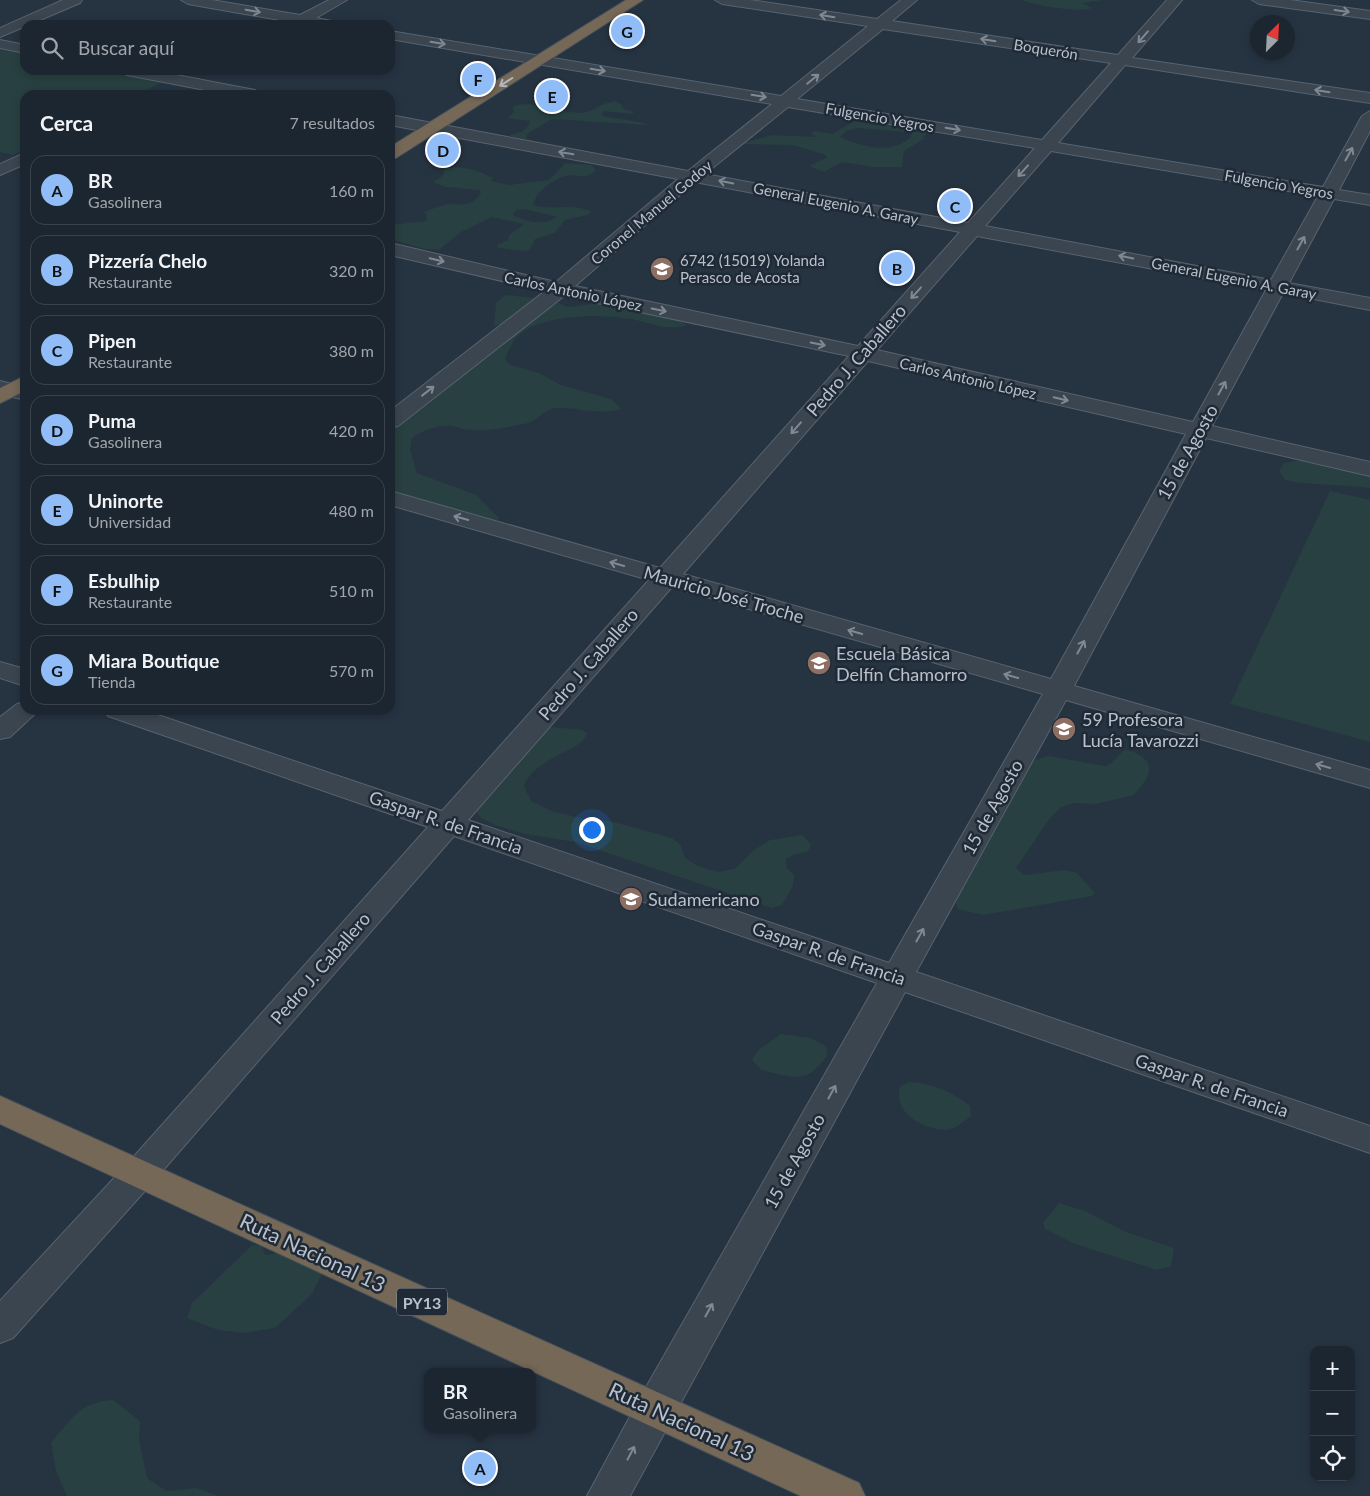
<!DOCTYPE html>
<html lang="es">
<head>
<meta charset="utf-8">
<style>
  :root { --surface:#1c2631; --page:#252e39; --text:#f1f3f6; --muted:#a0a5ab; --line:#3a434d; --accent:#90bdf7 }
  body { margin:0; font-family:Lato,sans-serif; background:var(--page); color:var(--text) }
  .controls { position:absolute; right:15px; bottom:15px; display:grid; overflow:hidden; border-radius:10px; box-shadow:0 2px 8px #0003 }
  .controls button { width:45px; height:45px; display:grid; place-items:center; padding:0; border:0; border-bottom:1px solid var(--line); background:var(--surface); color:var(--text); font:25px sans-serif }
  .compass { position:absolute; left:1250px; top:15px; width:45px; height:45px; border-radius:50%; background:var(--surface); box-shadow:0 2px 8px #0003; rotate:24deg }
  .you { position:absolute; left:591px; top:829px; width:18px; height:18px; margin:-12px; border:4px solid #fff; border-radius:50%; background:#1a73e8; box-shadow:0 0 0 8px #1a73e833 }
  .badge { display:grid; place-items:center; width:32px; height:32px; border-radius:50%; background:var(--accent); color:#111; font-size:16px; font-weight:700 }
  .pin { position:absolute; translate:-50% -50%; border:2px solid #fff; box-shadow:0 1px 5px #0006 }
  .popup { position:absolute; left:424px; top:1368px; width:112px; height:65px; box-sizing:border-box; display:grid; place-content:center; border-radius:10px; background:var(--surface); filter:drop-shadow(0 1px 4px #0005); font-size:16px; white-space:nowrap; color:var(--muted) }
  .popup b { font-size:19px; color:var(--text) }
  .popup::after { content:''; position:absolute; left:50%; top:100%; margin-left:-10px; border:10px solid transparent; border-top-color:var(--surface) }
  .list { margin:0; padding:0; list-style:none }
  h2 { display:flex; justify-content:space-between; align-items:center; height:65px; margin:0; padding:0 20px; font-size:21px }
  h2 small { font-size:16px; font-weight:400; color:var(--muted) }
  .list li { display:grid; grid-template-columns:32px 1fr auto; gap:15px; align-items:center; box-sizing:border-box; height:70px; margin:0 10px 10px; padding:0 10px; border:1px solid var(--line); border-radius:15px }
  .list b { display:block; font-size:19px; white-space:nowrap }
  .list p { margin:0; font-size:16px; white-space:nowrap; color:var(--muted) }
  .list em { font-size:16px; font-style:normal; color:var(--muted) }
  .icon { flex:none; width:28px; height:28px; fill:none; stroke:currentColor; stroke-width:2; stroke-linecap:round; stroke-linejoin:round }
  .map { position:relative; flex:none; width:1370px; height:1496px; overflow:hidden }
  .search { position:absolute; background:var(--surface); box-shadow:0 2px 8px #0003; left:20px; top:20px; width:375px; height:55px; display:flex; align-items:center; gap:12px; box-sizing:border-box; padding:0 18px; border-radius:15px; color:var(--muted); font-size:19px }
  .panel { position:absolute; background:var(--surface); box-shadow:0 2px 8px #0003; left:20px; top:90px; width:375px; height:625px; border-radius:15px }
  .map>svg:first-child { display:block }
  .green { fill:#284041; fill-rule:evenodd }
  .lines { fill:none; stroke-linecap:round; stroke-linejoin:round }
  .minor-casing { stroke:#58636e; stroke-width:2 }
  .highway-casing { stroke:#45505b; stroke-width:2 }
  .minor { fill:#3a4550; fill-rule:evenodd }
  .highway { fill:#766857; fill-rule:evenodd }
  .oneway { stroke:#7f8994 }
  .oneway2 { stroke:#b0b7bf }
  .labels { text-anchor:middle; dominant-baseline:central; stroke-width:5; stroke-linejoin:round; paint-order:stroke }
  .far-street-label { font-size:15px; fill:#b7c0cb; stroke:#1f2a36 }
  .far-poi-label { font-size:15px; fill:#b7c0cb; stroke:#1f2a36; text-anchor:start }
  .shield { fill:#1f2a36; stroke:#89939e; stroke-width:1 }
  .shield-label { font-size:16px; font-weight:bold; fill:#b7c0cb }
  .street-label { font-size:18px; fill:#b7c0cb; stroke:#1f2a36 }
  .poi-label { font-size:18px; fill:#b7c0cb; stroke:#1f2a36; text-anchor:start }
  .near-street-label { font-size:21px; fill:#b7c0cb; stroke:#1f2a36 }
</style>
</head>
<body>
<div class="map">
<svg width="1370" height="1496" viewBox="0 0 1370 1496">
  <rect width="100%" height="100%" fill="#263341"/>
  <g class="green">
    <path d="M1023,0H1104L1082,3L1092,8C1083,13 1033,6 1023,0Z"/>
    <polygon points="0,47 25,53 25,70 108,70 163,82 136,95 25,95 25,149 13,155 0,152"/>
    <path d="M615,101L621,104L624,109L634,112L632,114L604,111L602,116L645,123L646,125L552,119L527,134L526,139L521,140L508,135C517,134 528,131 530,121L507,118L514,112L513,107C529,98 561,113 579,113C593,114 601,102 615,101Z"/>
    <path d="M849,116L929,129V132L923,137L924,139L904,151L902,167H874L842,162L824,172L809,166L826,158L827,156L823,154L793,145L740,144L772,135L815,137L811,133L814,131L832,134L855,121L856,118ZM858,128L907,132L911,134V137C891,155 862,147 840,137L846,131Z"/>
    <path d="M565,163L592,165L596,170C586,181 578,173 566,176C553,179 536,192 533,205C552,211 573,202 592,212L588,215L565,220L555,233L535,239L530,249L524,251L498,248L497,245L508,240L509,235L524,224L492,217L461,232L439,250L425,249L390,239V225L427,221L426,214L423,212L425,211C433,209 446,204 450,204C463,204 472,207 481,193L479,190L445,187L433,182L444,175L443,170C458,163 479,171 493,178L491,181L509,185L549,180ZM524,209L557,217C544,226 527,222 513,215L516,210Z"/>
    <path d="M505,295L551,300L568,307L600,303L676,319L688,326C660,330 656,324 631,319C600,314 539,313 516,338C511,344 508,353 505,359L510,365L539,373L561,385L611,399L622,409C601,416 579,407 557,408C543,409 538,422 524,424C508,427 487,432 471,430C464,430 458,427 452,426C436,425 425,430 412,438L410,450L417,473L476,495L499,518L492,524L390,503V419L417,398L437,372L464,361L488,338L526,327L531,323L523,319L494,326L496,303Z"/>
    <path d="M1301,460L1370,471V488C1342,484 1313,486 1285,480L1279,471L1284,463Z"/>
    <polygon points="1330,491 1370,500 1370,742 1230,704"/>
    <path d="M550,727L582,730L587,733C585,751 535,756 524,786L531,801L554,812L586,819L610,821L672,838L681,845L685,858L698,866L719,872L736,868L754,850L770,840L801,835L805,837L811,845L809,851L793,855L786,859V867L794,875L793,886L782,905L772,908L575,842L525,834L495,825L481,818L475,810L539,729Z"/>
    <path d="M1124,750C1137,751 1154,760 1148,775C1146,782 1138,789 1134,795L1096,804L1073,803L1061,807L1048,821L1016,868L1024,875L1065,870L1077,873L1095,893L1092,896L983,915L958,909L955,900L1027,762L1049,756L1105,766L1110,764Z"/>
    <path d="M781,1034L811,1038L826,1046L827,1056C806,1086 793,1077 761,1070L752,1060L758,1050Z"/>
    <path d="M909,1082C934,1084 951,1091 970,1106L971,1116C964,1121 956,1129 947,1130C924,1130 892,1113 900,1087Z"/>
    <polygon points="1059,1203 1085,1211 1126,1232 1174,1248 1171,1266 1157,1270 1075,1244 1045,1229 1043,1223"/>
    <polygon points="252,1245 262,1246 265,1255 282,1252 294,1261 307,1261 322,1274 311,1295 275,1328 244,1333 218,1330 187,1318 192,1303"/>
    <path d="M113,1400L140,1421L139,1439L147,1478L166,1491L196,1488L219,1496H67L56,1471L51,1443C71,1419 80,1402 113,1400Z"/>
  </g>
  <g class="lines">
    <g class="minor-casing">
      <g id="minor">
        <polygon points="63,0 82,0 80,3 0,37 0,28"/>
        <polygon points="181,0 212,0 300,15 329,0 347,0 316,18 337,22 339,25 293,25 291,22 188,4"/>
        <path d="M715,0H750L877,19L901,0H917L892,21L1118,55L1167,0H1182L1132,58L1370,93V103L1125,65L1058,143L1323,187L1362,116L1370,111V131L1339,190L1370,195V205L1334,199L1289,283L1370,298V310L1283,293L1212,426L1370,462V476L1206,438L1074,686L1370,770V788L1066,700L916,972L1370,1126V1153L905,992L630,1496H587L641,1396L877,983L454,836L152,1183L13,1338L0,1343V1301L128,1163L428,827L108,716L104,710H143L442,811L649,580L390,505V491L660,568L849,356L564,296L398,426L390,427V411L545,291L390,255V243L556,282L678,179L390,125V115L688,171L772,104L390,39V31L781,96L868,26L722,4ZM883,29L1111,63L1042,140L797,99ZM788,107L1035,148L968,223L705,174ZM1051,151L1318,196L1271,280L985,226ZM695,182L960,232L858,346L575,286ZM977,236L1266,290L1193,422L877,350ZM868,361L1186,434L1051,679L683,574ZM672,587L1043,694L889,963L468,820Z"/>
        <polygon points="1252,0 1290,0 1370,11 1370,19 1259,4"/>
        <polygon points="0,40 25,45 25,53 0,48"/>
        <polygon points="119,70 150,70 255,90 263,95 231,95 127,75"/>
        <polygon points="25,153 25,164 0,175 0,164"/>
        <polygon points="0,381 25,387 25,400 0,394"/>
        <polygon points="0,662 25,669 25,686 0,678"/>
        <polygon points="25,702 25,710 39,710 10,737 0,739 0,717 17,704"/>
      </g>
    </g>
    <g class="highway-casing">
      <g id="highway">
        <polygon points="626,0 643,0 396,158 390,159 390,147"/>
        <polygon points="25,376 25,391 0,403 0,388"/>
        <polygon points="0,1096 859,1483 865,1496 801,1496 0,1124"/>
      </g>
    </g>
    <use href="#minor" class="minor"/>
    <use href="#highway" class="highway"/>
  </g>
  <defs><path id="oneway-shaft" d="M-6 0H5M1.5-3L5.5 0L1.5 3" fill="none" stroke-width="1.6" stroke-linecap="round" stroke-linejoin="round" transform="scale(1.25)"/></defs>
  <g class="oneway">
    <use href="#oneway-shaft" transform="translate(253 11) rotate(10)"/>
    <use href="#oneway-shaft" transform="translate(1342 11) rotate(8)"/>
    <use href="#oneway-shaft" transform="translate(827 16) rotate(-171)"/>
    <use href="#oneway-shaft" transform="translate(1143 37) rotate(131)"/>
    <use href="#oneway-shaft" transform="translate(988 40) rotate(-171)"/>
    <use href="#oneway-shaft" transform="translate(438 43) rotate(10)"/>
    <use href="#oneway-shaft" transform="translate(598 70) rotate(9)"/>
    <use href="#oneway-shaft" transform="translate(813 79) rotate(-39)"/>
    <use href="#oneway-shaft" transform="translate(1322 91) rotate(-171)"/>
    <use href="#oneway-shaft" transform="translate(759 96) rotate(9)"/>
    <use href="#oneway-shaft" transform="translate(953 129) rotate(10)"/>
    <use href="#oneway-shaft" transform="translate(566 153) rotate(-170)"/>
    <use href="#oneway-shaft" transform="translate(1349 154) rotate(-61)"/>
    <use href="#oneway-shaft" transform="translate(1023 171) rotate(132)"/>
    <use href="#oneway-shaft" transform="translate(726 182) rotate(-169)"/>
    <use href="#oneway-shaft" transform="translate(1301 243) rotate(-61)"/>
    <use href="#oneway-shaft" transform="translate(1126 257) rotate(-169)"/>
    <use href="#oneway-shaft" transform="translate(437 260) rotate(13)"/>
    <use href="#oneway-shaft" transform="translate(916 293) rotate(132)"/>
    <use href="#oneway-shaft" transform="translate(659 310) rotate(12)"/>
    <use href="#oneway-shaft" transform="translate(818 344) rotate(12)"/>
    <use href="#oneway-shaft" transform="translate(1222 388) rotate(-61)"/>
    <use href="#oneway-shaft" transform="translate(428 391) rotate(-38)"/>
    <use href="#oneway-shaft" transform="translate(1061 399) rotate(13)"/>
    <use href="#oneway-shaft" transform="translate(796 428) rotate(131)"/>
    <use href="#oneway-shaft" transform="translate(461 518) rotate(-164)"/>
    <use href="#oneway-shaft" transform="translate(617 564) rotate(-164)"/>
    <use href="#oneway-shaft" transform="translate(855 632) rotate(-164)"/>
    <use href="#oneway-shaft" transform="translate(1081 647) rotate(-61)"/>
    <use href="#oneway-shaft" transform="translate(1011 676) rotate(-164)"/>
    <use href="#oneway-shaft" transform="translate(1323 766) rotate(-164)"/>
    <use href="#oneway-shaft" transform="translate(920 935) rotate(-61)"/>
    <use href="#oneway-shaft" transform="translate(832 1092) rotate(-61)"/>
    <use href="#oneway-shaft" transform="translate(709 1310) rotate(-61)"/>
    <use href="#oneway-shaft" transform="translate(631 1453) rotate(-62)"/>
  </g>
  <use class="oneway2" href="#oneway-shaft" transform="translate(506 82) rotate(148)"/>
  <defs>
    <g id="school-disc" transform="scale(1.25)"><circle r="9.5" fill="#8d6e63" stroke="#1f2a36"/><path d="M0-5L7-2L0 1L-7-2ZM-4 1L0 2.5L4 1V4Q0 6-4 4Z" fill="#fff"/></g>
  </defs>
  <g fill-rule="evenodd">
    <use href="#school-disc" x="662" y="269"/>
    <use href="#school-disc" x="819" y="663"/>
    <use href="#school-disc" x="1064" y="729"/>
    <use href="#school-disc" x="631" y="899"/>
  </g>
  <g class="labels">
    <g class="far-street-label">
      <text transform="translate(1046 49) rotate(9)">Boquerón</text>
      <text transform="translate(880 117) rotate(10)">Fulgencio Yegros</text>
      <text transform="translate(1279 184) rotate(10)">Fulgencio Yegros</text>
      <text transform="translate(836 203) rotate(11)">General Eugenio A. Garay</text>
      <text transform="translate(651 212) rotate(-40)">Coronel Manuel Godoy</text>
      <text transform="translate(1234 278) rotate(11)">General Eugenio A. Garay</text>
      <text transform="translate(573 291) rotate(12)">Carlos Antonio López</text>
      <text transform="translate(968 378) rotate(13)">Carlos Antonio López</text>
    </g>
    <g class="far-poi-label">
      <text x="680" y="260">6742 (15019) Yolanda<tspan x="680" dy="17">Perasco de Acosta</tspan></text>
    </g>
    <rect class="shield" x="397" y="1288.5" width="50" height="27" rx="4"/>
    <g class="shield-label">
      <text x="422" y="1302">PY13</text>
    </g>
    <g class="street-label">
      <text transform="translate(856 360) rotate(-49)">Pedro J. Caballero</text>
      <text transform="translate(1187 452) rotate(-61)">15 de Agosto</text>
      <text transform="translate(724 594) rotate(16)">Mauricio José Troche</text>
      <text transform="translate(588 664) rotate(-49)">Pedro J. Caballero</text>
      <text transform="translate(992 807) rotate(-61)">15 de Agosto</text>
      <text transform="translate(446 822) rotate(19)">Gaspar R. de Francia</text>
      <text transform="translate(829 953) rotate(19)">Gaspar R. de Francia</text>
      <text transform="translate(320 968) rotate(-49)">Pedro J. Caballero</text>
      <text transform="translate(1212 1085) rotate(19)">Gaspar R. de Francia</text>
      <text transform="translate(794 1161) rotate(-61)">15 de Agosto</text>
    </g>
    <g class="poi-label">
      <text x="836" y="653">Escuela Básica<tspan x="836" dy="21">Delfín Chamorro</tspan></text>
      <text x="1082" y="719">59 Profesora<tspan x="1082" dy="21">Lucía Tavarozzi</tspan></text>
      <text x="648" y="899">Sudamericano</text>
    </g>
    <g class="near-street-label">
      <text transform="translate(313 1252) rotate(25)">Ruta Nacional 13</text>
      <text transform="translate(682 1421) rotate(25)">Ruta Nacional 13</text>
    </g>
  </g>
</svg>
<div class="controls">
<button>+</button>
<button>−</button>
<button><svg class="icon" aria-label="locate" viewBox="0 0 24 24"><circle cx="12" cy="12" r="6"/><path d="M12 2v4M12 18v4M2 12h4M18 12h4"/></svg></button>
</div>
<svg class="compass" viewBox="-18 -18 36 36"><path d="M0-13l5 13h-10z" fill="#e53935"/><path d="M0 13l5-13h-10z" fill="#a0a5ab"/></svg>
<div class="you"></div>
<div class="pin badge" style="left:480px;top:1468px">A</div>
<div class="popup"><b>BR</b>Gasolinera</div>
<div class="pin badge" style="left:897px;top:268px">B</div>
<div class="pin badge" style="left:955px;top:206px">C</div>
<div class="pin badge" style="left:443px;top:150px">D</div>
<div class="pin badge" style="left:552px;top:96px">E</div>
<div class="pin badge" style="left:478px;top:79px">F</div>
<div class="pin badge" style="left:627px;top:31px">G</div>
<div class="search"><svg class="icon" aria-label="search" viewBox="0 0 24 24"><circle cx="10" cy="10" r="6"/><path d="M15 15l6 6"/></svg>Buscar aquí</div>
<section class="panel">
<h2>Cerca<small>7 resultados</small></h2>
<ul class="list">
<li><span class="badge">A</span><div><b>BR</b><p>Gasolinera</p></div><em>160 m</em></li>
<li><span class="badge">B</span><div><b>Pizzería Chelo</b><p>Restaurante</p></div><em>320 m</em></li>
<li><span class="badge">C</span><div><b>Pipen</b><p>Restaurante</p></div><em>380 m</em></li>
<li><span class="badge">D</span><div><b>Puma</b><p>Gasolinera</p></div><em>420 m</em></li>
<li><span class="badge">E</span><div><b>Uninorte</b><p>Universidad</p></div><em>480 m</em></li>
<li><span class="badge">F</span><div><b>Esbulhip</b><p>Restaurante</p></div><em>510 m</em></li>
<li><span class="badge">G</span><div><b>Miara Boutique</b><p>Tienda</p></div><em>570 m</em></li>
</ul>
</section>
</div>
</body>
</html>
